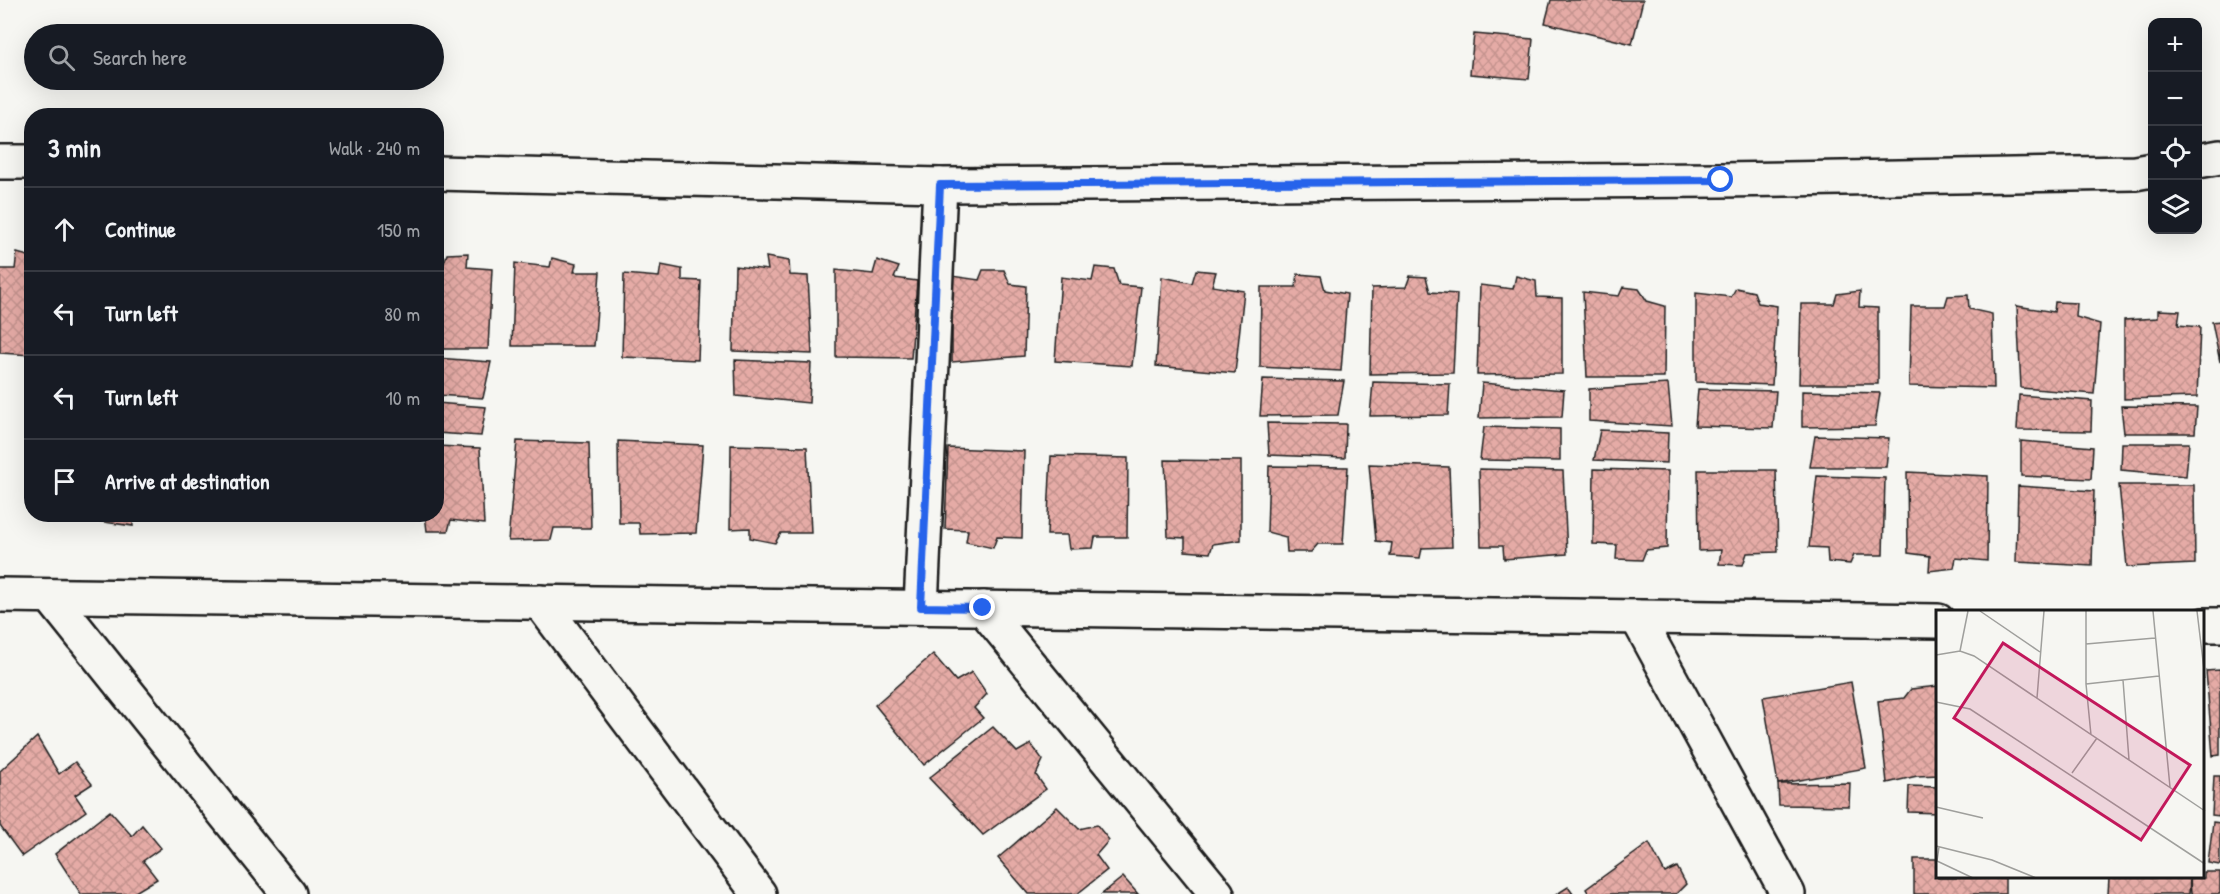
<!DOCTYPE html>
<html lang="en">
<head>
<meta charset="utf-8">
<style>
  :root { --surface:#171b24; --page:#242831; --text:#f1f3f6; --muted:#9ea1a6; --line:#363941 }
  body { margin:0; font-family:"Patrick Hand",sans-serif; background:var(--page); color:var(--text) }
  .controls { position:absolute; right:18px; top:18px; display:grid; overflow:hidden; border-radius:12px; box-shadow:0 6px 24px #0002 }
  .controls button { width:54px; height:54px; display:grid; place-items:center; padding:0; border:0; border-bottom:2px solid var(--line); background:var(--surface); color:var(--text); font:30px sans-serif }
  .stop { position:absolute; width:18px; height:18px; margin:-14px; border:4px solid #2563eb; border-radius:50%; background:#fff }
  .stop.end { background:#2563eb; border-color:#fff; box-shadow:0 2px 6px #0008 }
  .list { margin:0; padding:0; list-style:none }
  h2 { display:flex; justify-content:space-between; align-items:center; height:78px; margin:0; padding:0 24px; font-size:26px }
  h2 small { font-size:20px; font-weight:400; color:var(--muted) }
  .list li { display:grid; grid-template-columns:39px 1fr auto; gap:18px; align-items:center; box-sizing:border-box; height:84px; padding:0 24px; border-top:2px solid var(--line) }
  .list b { display:block; font-size:22px; white-space:nowrap }
  .list em { font-size:20px; font-style:normal; color:var(--muted) }
  .icon { flex:none; width:33px; height:33px; fill:none; stroke:currentColor; stroke-width:2; stroke-linecap:round; stroke-linejoin:round }
  .map { position:relative; flex:none; width:2220px; height:894px; overflow:hidden }
  .search { position:absolute; background:var(--surface); box-shadow:0 6px 24px #0002; left:24px; top:24px; width:420px; height:66px; display:flex; align-items:center; gap:15px; box-sizing:border-box; padding:0 21px; border-radius:33px; color:var(--muted); font-size:22px }
  .panel { position:absolute; background:var(--surface); box-shadow:0 6px 24px #0002; left:24px; top:108px; width:420px; height:414px; border-radius:24px }
  .map>svg:first-child { display:block }
  .building { fill:url(#building-cross-hatch); stroke:#1c1c1c; stroke-width:1.5 }
  .lines { fill:none; stroke-linecap:round; stroke-linejoin:round }
  .street-casing { stroke:#1c1c1c; stroke-width:38 }
  .street { stroke:#f6f6f2; stroke-width:33 }
  .route { stroke:#2563eb; stroke-width:8 }
  .inset-road { fill:none; stroke:#9f9f9c; stroke-width:1.5 }
  .view { fill:#c2185b; fill-opacity:0.15; stroke:#c2185b; stroke-width:3 }
  .inset-edge { fill:none; stroke:#1c1c1c; stroke-width:3 }
</style>
</head>
<body>
<div class="map">
<svg width="2220" height="894" viewBox="0 0 2220 894">
  <defs>
    <pattern id="building-cross-hatch" width="8" height="8" patternUnits="userSpaceOnUse" patternTransform="scale(1.5)"><rect width="8" height="8" fill="#e5aba6"/><path d="M0 0l8 8M0 8l8-8" fill="none" stroke="#c4938e"/></pattern>
  </defs>
  <rect width="100%" height="100%" fill="#f6f6f2"/>
  <filter id="ink" filterUnits="userSpaceOnUse"><feTurbulence type="fractalNoise" baseFrequency=".0167" numOctaves="2"/><feDisplacementMap in="SourceGraphic" scale="12" xChannelSelector="R" yChannelSelector="G"/><feConvolveMatrix kernelMatrix="1 2 1 2 8 2 1 2 1" color-interpolation-filters="sRGB"/></filter>
  <g filter="url(#ink)">
    <g class="building">
      <polygon points="1551,0 1643,0 1632,44 1545,23"/>
      <polygon points="1474,34 1533,39 1529,79 1470,74"/>
      <polygon points="17,253 32,257 32,355 0,353 0,269 15,269"/>
      <polygon points="468,253 467,267 492,269 488,349 436,349 436,262 444,263 447,254"/>
      <polygon points="766,257 789,261 790,275 808,276 812,354 733,351 735,266 768,270"/>
      <polygon points="552,258 576,264 574,272 600,272 594,346 512,346 515,263 550,267"/>
      <polygon points="877,260 899,267 894,278 917,281 911,358 836,357 836,270 873,274"/>
      <polygon points="661,265 682,269 682,280 701,281 698,360 622,357 624,274 659,277"/>
      <polygon points="1095,267 1114,269 1119,285 1141,287 1132,366 1055,361 1061,277 1092,281"/>
      <polygon points="983,270 1004,270 1010,284 1026,286 1024,356 952,362 952,276 979,280"/>
      <polygon points="1196,270 1216,272 1212,286 1244,291 1235,373 1156,366 1162,277 1192,283"/>
      <polygon points="1298,274 1321,276 1325,290 1347,294 1341,371 1260,367 1261,287 1296,287"/>
      <polygon points="1410,276 1426,277 1430,292 1457,294 1453,373 1370,374 1372,288 1406,287"/>
      <polygon points="1516,276 1536,281 1537,297 1562,298 1562,374 1477,375 1480,285 1513,289"/>
      <polygon points="1623,287 1639,289 1647,301 1665,306 1664,377 1587,377 1583,292 1619,296"/>
      <polygon points="1736,288 1754,292 1758,303 1777,306 1772,385 1696,382 1696,293 1731,297"/>
      <polygon points="1860,291 1859,307 1878,308 1878,384 1799,384 1801,304 1834,304 1837,294"/>
      <polygon points="1968,295 1969,309 1992,314 1994,388 1909,386 1911,306 1945,306 1948,296"/>
      <polygon points="2055,302 2077,303 2076,317 2100,324 2094,394 2021,388 2017,306 2054,312"/>
      <polygon points="2158,310 2180,311 2178,325 2200,327 2197,397 2124,399 2124,320 2158,318"/>
      <polygon points="2220,321 2220,362 2212,322"/>
      <polygon points="436,358 491,362 483,398 436,395"/>
      <polygon points="735,360 811,363 809,403 736,396"/>
      <polygon points="1263,379 1344,381 1338,415 1260,416"/>
      <polygon points="1373,382 1450,384 1448,415 1370,416"/>
      <polygon points="1482,383 1564,390 1562,417 1479,418"/>
      <polygon points="1668,384 1672,426 1589,421 1589,389"/>
      <polygon points="1698,389 1776,391 1773,428 1695,426"/>
      <polygon points="1802,391 1880,393 1875,426 1802,427"/>
      <polygon points="2019,395 2092,401 2091,431 2017,430"/>
      <polygon points="436,403 486,407 481,436 436,433"/>
      <polygon points="2121,406 2197,407 2195,433 2124,433"/>
      <polygon points="1267,423 1346,424 1345,458 1269,455"/>
      <polygon points="1484,427 1560,429 1560,461 1480,460"/>
      <polygon points="1600,430 1668,433 1667,463 1594,460"/>
      <polygon points="1815,436 1889,438 1886,467 1810,467"/>
      <polygon points="517,441 589,443 591,528 554,528 551,540 508,541"/>
      <polygon points="618,441 703,445 696,533 640,534 639,523 619,523"/>
      <polygon points="2021,441 2093,447 2091,479 2021,476"/>
      <polygon points="2122,443 2189,443 2186,476 2121,470"/>
      <polygon points="731,445 807,447 811,533 781,533 775,543 750,538 750,528 730,529"/>
      <polygon points="436,446 480,448 484,524 451,520 448,531 427,531 425,515 405,517 405,514 436,514"/>
      <polygon points="948,448 1024,451 1022,538 997,537 993,548 966,542 968,530 945,529"/>
      <polygon points="1051,456 1128,458 1127,537 1095,537 1093,548 1069,549 1067,535 1047,535"/>
      <polygon points="1165,460 1241,461 1241,540 1213,544 1210,553 1185,551 1185,538 1168,537"/>
      <polygon points="1369,464 1449,467 1452,547 1422,548 1420,558 1390,556 1392,543 1376,541"/>
      <polygon points="1269,466 1348,467 1343,544 1318,544 1311,552 1287,552 1286,537 1267,532"/>
      <polygon points="1479,469 1563,471 1567,554 1504,559 1503,546 1481,546"/>
      <polygon points="1594,469 1668,471 1667,548 1646,550 1642,560 1616,559 1617,545 1593,544"/>
      <polygon points="1698,470 1776,470 1778,552 1747,553 1743,565 1719,564 1721,550 1699,551"/>
      <polygon points="1907,472 1988,476 1987,561 1956,558 1954,568 1929,571 1930,556 1908,553"/>
      <polygon points="1817,476 1885,478 1883,555 1854,555 1850,564 1828,562 1827,548 1809,547"/>
      <polygon points="2119,485 2194,485 2195,564 2127,567"/>
      <polygon points="2018,486 2094,491 2092,566 2016,562"/>
      <polygon points="98,514 132,514 133,526 98,521"/>
      <polygon points="134,514 165,514 165,518"/>
      <polygon points="223,514 260,514 260,517"/>
      <polygon points="933,654 956,681 972,672 987,694 974,708 983,718 924,765 875,705"/>
      <polygon points="2220,670 2220,755 2213,756 2206,671"/>
      <polygon points="1851,682 1866,768 1778,784 1763,697"/>
      <polygon points="1938,686 1938,775 1917,776 1887,783 1878,701 1904,698 1911,689"/>
      <polygon points="993,727 1017,752 1031,744 1043,760 1036,775 1046,789 983,835 929,778"/>
      <polygon points="37,737 59,774 75,762 92,784 75,795 86,811 22,856 0,826 0,771"/>
      <polygon points="2214,776 2220,776 2220,816 2212,815"/>
      <polygon points="1850,783 1849,806 1779,805 1778,784"/>
      <polygon points="1909,786 1938,787 1938,813 1908,812"/>
      <polygon points="1057,807 1079,829 1097,825 1109,840 1096,855 1107,870 1077,894 1029,894 998,858"/>
      <polygon points="110,811 132,836 142,825 161,848 143,861 157,879 132,894 81,894 55,854"/>
      <polygon points="2213,822 2220,823 2220,865 2208,863"/>
      <polygon points="1649,843 1665,873 1677,867 1686,884 1676,894 1589,894 1586,889"/>
      <polygon points="1914,859 1938,859 1938,878 2005,878 2005,894 1914,894"/>
      <polygon points="2204,872 2220,872 2220,894 2191,894 2190,878 2204,878"/>
      <polygon points="1123,877 1138,894 1102,894"/>
      <polygon points="2109,878 2190,878 2189,894 2108,894"/>
      <polygon points="1568,887 1573,894 1557,894"/>
    </g>
    <g class="lines">
      <g class="street-casing">
        <g id="street">
          <polyline points="2198,161 2220,157"/>
          <polyline points="0,162 32,162"/>
          <polyline points="436,173 940,185 1721,180 2135,173 2152,170"/>
          <polyline points="0,595 1938,621"/>
          <polyline points="50,596 289,894"/>
          <polyline points="540,602 759,894"/>
          <polyline points="921,607 940,185"/>
          <polyline points="983,608 1217,894"/>
          <polyline points="1637,617 1788,894"/>
          <polyline points="2204,625 2220,625"/>
        </g>
      </g>
      <use href="#street" class="street"/>
    </g>
  </g>
  <g class="lines" filter="url(#ink)">
    <polyline class="route" points="983,608 921,607 940,185 1721,180"/>
  </g>
  <g transform="translate(1936 610)">
    <rect width="268" height="268" fill="#f6f6f2"/>
    <path class="inset-road" d="M44,1L104,42M150,1V74L155,125M217,1L234,177M261,1L269,68M150,34L219,28M24,41L32,1M0,45L24,41L38,46L269,201M187,70L193,150M150,74L223,66M101,88L108,1M0,92L34,99L269,254M136,163L161,128M0,197L47,208M0,236L56,250L100,268M3,237L1,251L37,268"/>
    <path class="view" d="M67,33L254,155L205,230L18,108Z"/>
    <rect width="268" height="268" class="inset-edge"/>
  </g>
</svg>
<div class="controls">
<button>+</button>
<button>−</button>
<button><svg class="icon" aria-label="locate" viewBox="0 0 24 24"><circle cx="12" cy="12" r="6"/><path d="M12 2v4M12 18v4M2 12h4M18 12h4"/></svg></button>
<button><svg class="icon" aria-label="layers" viewBox="0 0 24 24"><path d="M12 4l9 5-9 5-9-5zM3 14l9 5 9-5"/></svg></button>
</div>
<div class="stop" style="left:1721px;top:180px"></div>
<div class="stop end" style="left:983px;top:608px"></div>
<div class="search"><svg class="icon" aria-label="search" viewBox="0 0 24 24"><circle cx="10" cy="10" r="6"/><path d="M15 15l6 6"/></svg>Search here</div>
<section class="panel">
<h2>3 min<small>Walk · 240 m</small></h2>
<ul class="list">
<li><svg class="icon" aria-label="ahead" viewBox="0 0 24 24"><path d="M12 20V5M6 11l6-6 6 6"/></svg><div><b>Continue</b></div><em>150 m</em></li>
<li><svg class="icon" aria-label="left" viewBox="0 0 24 24"><path d="M17 20v-9H6M10 6l-5 5 5 5"/></svg><div><b>Turn left</b></div><em>80 m</em></li>
<li><svg class="icon" aria-label="left" viewBox="0 0 24 24"><path d="M17 20v-9H6M10 6l-5 5 5 5"/></svg><div><b>Turn left</b></div><em>10 m</em></li>
<li><svg class="icon" aria-label="arrive" viewBox="0 0 24 24"><path d="M6 21V4h12l-3 4 3 4H6"/></svg><div><b>Arrive at destination</b></div></li>
</ul>
</section>
</div>
</body>
</html>
